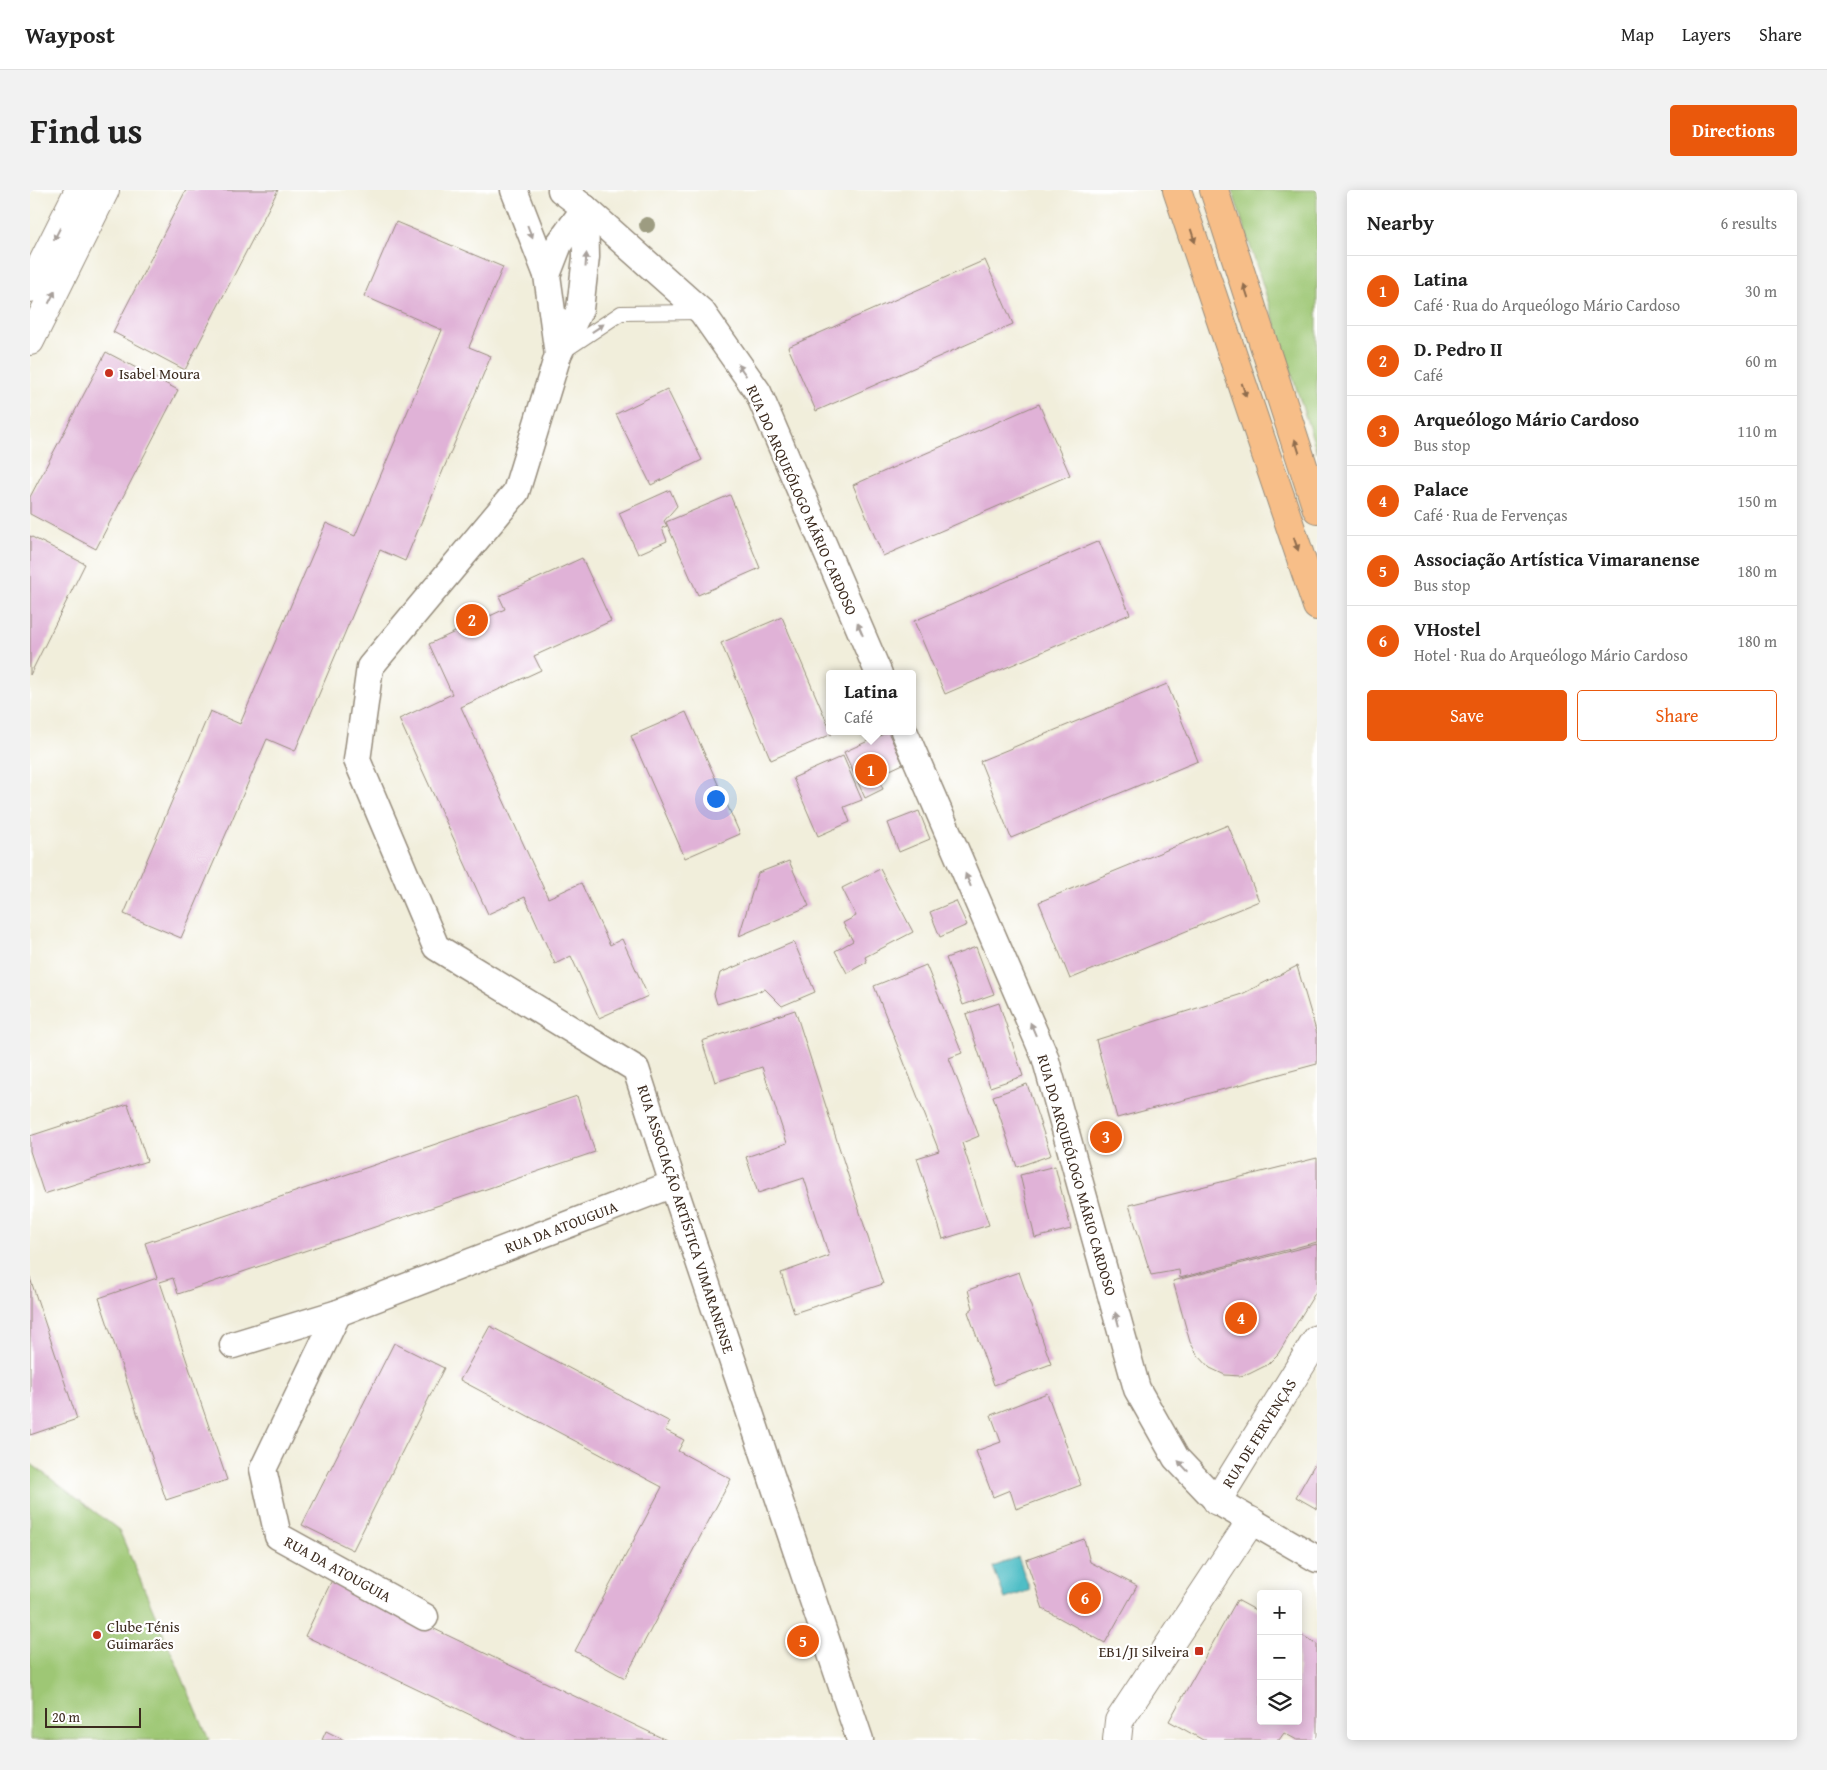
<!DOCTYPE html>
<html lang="en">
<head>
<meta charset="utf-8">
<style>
  :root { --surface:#fff; --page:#f2f2f2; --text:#222; --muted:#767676; --line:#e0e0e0; --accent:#ea580c }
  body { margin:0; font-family:"Gentium Book Plus",serif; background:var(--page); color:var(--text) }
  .controls { position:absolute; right:15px; bottom:15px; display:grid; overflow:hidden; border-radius:5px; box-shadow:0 2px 12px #0003 }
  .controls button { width:45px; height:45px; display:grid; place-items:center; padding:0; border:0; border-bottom:1px solid var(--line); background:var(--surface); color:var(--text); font:25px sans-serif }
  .scale { position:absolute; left:15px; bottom:12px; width:96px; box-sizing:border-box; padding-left:5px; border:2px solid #3b2a1e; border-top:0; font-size:14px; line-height:18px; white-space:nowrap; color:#3b2a1e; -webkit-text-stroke:4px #fff; paint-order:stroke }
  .you { position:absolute; left:685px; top:608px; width:18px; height:18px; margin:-12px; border:4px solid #fff; border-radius:50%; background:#1a73e8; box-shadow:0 0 0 8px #1a73e833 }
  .badge { display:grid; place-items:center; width:32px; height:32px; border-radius:50%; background:var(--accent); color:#fff; font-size:16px; font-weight:700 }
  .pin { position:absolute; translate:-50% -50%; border:2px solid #fff; box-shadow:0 1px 5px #0006 }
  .popup { position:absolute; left:796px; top:480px; width:90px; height:65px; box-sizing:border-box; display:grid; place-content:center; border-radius:5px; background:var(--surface); filter:drop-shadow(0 1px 4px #0005); font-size:16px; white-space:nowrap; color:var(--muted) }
  .popup b { font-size:19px; color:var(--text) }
  .popup::after { content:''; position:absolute; left:50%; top:100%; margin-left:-10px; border:10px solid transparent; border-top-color:var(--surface) }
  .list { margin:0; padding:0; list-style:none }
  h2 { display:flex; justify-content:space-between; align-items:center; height:65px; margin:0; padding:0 20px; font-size:21px }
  h2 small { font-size:16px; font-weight:400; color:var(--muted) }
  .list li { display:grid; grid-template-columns:32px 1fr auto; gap:15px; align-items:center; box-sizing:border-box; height:70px; padding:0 20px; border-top:1px solid var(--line) }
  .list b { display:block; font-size:19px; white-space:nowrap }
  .list p { margin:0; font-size:16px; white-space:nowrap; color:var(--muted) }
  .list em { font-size:16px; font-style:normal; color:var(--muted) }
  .actions { display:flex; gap:10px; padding:15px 20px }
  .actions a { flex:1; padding:11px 0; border:1px solid var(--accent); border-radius:5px; text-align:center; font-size:18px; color:var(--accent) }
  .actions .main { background:var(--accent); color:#fff }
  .icon { flex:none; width:28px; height:28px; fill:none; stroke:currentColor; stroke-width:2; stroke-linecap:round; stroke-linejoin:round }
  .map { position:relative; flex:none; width:1287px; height:1550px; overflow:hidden; border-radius:5px }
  header { display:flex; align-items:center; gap:30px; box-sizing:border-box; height:70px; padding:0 25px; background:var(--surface); border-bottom:1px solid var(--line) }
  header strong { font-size:24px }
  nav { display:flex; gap:28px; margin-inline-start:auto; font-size:18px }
  .intro { display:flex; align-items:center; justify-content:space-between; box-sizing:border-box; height:120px; padding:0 30px }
  h1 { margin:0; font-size:35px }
  .button { padding:12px 22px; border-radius:5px; background:var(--accent); color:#fff; font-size:18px; font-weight:700 }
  main { display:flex; gap:30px; padding:0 30px }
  aside { flex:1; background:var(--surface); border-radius:5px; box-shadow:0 2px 12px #0003 }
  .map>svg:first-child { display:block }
  .green { fill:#9ec774; stroke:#6c7849 }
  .water { fill:#50bec6; stroke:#467472 }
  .building { fill:#e0b2d7 }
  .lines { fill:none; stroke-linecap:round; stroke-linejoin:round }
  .service-casing { stroke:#968c7c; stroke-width:16 }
  .minor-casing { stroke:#968c7c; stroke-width:29 }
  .tertiary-casing { stroke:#968c7c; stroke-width:30 }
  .trunk-casing { stroke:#968c7c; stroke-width:30 }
  .service { stroke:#fff; stroke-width:14 }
  .minor { stroke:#fff; stroke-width:26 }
  .tertiary { stroke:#fff; stroke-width:28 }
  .trunk { stroke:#f7be88; stroke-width:28 }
  .tree { fill:#9d9c81 }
  .oneway { fill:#a79f9a }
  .oneway2 { fill:#906d4e }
  .poi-dot { fill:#c8321e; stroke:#fff; stroke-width:2 }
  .labels { text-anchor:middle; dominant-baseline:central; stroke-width:4.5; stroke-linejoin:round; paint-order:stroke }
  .poi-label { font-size:15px; fill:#3b2a1e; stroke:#fff; text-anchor:start }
  .street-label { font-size:15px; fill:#3b2a1e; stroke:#fff }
</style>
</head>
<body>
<header>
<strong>Waypost</strong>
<nav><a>Map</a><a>Layers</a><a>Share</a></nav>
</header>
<div class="intro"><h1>Find us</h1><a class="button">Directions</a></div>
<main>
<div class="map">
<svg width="1287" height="1550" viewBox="0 0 1287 1550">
  <rect width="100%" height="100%" fill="#fff"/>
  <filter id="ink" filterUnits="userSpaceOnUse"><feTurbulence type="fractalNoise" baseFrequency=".02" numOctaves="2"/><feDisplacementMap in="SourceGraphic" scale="10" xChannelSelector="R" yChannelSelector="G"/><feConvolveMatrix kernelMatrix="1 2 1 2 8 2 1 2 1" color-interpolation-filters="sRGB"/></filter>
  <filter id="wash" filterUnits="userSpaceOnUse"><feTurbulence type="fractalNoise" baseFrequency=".0096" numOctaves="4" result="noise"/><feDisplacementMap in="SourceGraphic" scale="20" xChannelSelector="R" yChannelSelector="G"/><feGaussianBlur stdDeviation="1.12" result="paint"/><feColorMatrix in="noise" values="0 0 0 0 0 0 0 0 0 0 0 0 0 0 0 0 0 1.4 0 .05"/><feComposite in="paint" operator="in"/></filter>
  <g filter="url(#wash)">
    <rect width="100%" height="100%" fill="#f1eedb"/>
    <g class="green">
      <polygon points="1202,0 1287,0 1287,262"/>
      <polygon points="0,1273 89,1340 179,1550 0,1550"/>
    </g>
    <polygon class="water" points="988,1367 1000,1400 975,1409 963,1377"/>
    <g id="blocks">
      <g class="building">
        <polygon points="156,0 248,0 155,180 83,142"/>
        <polygon points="366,32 473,77 439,157 461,166 375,371 350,360 265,561 237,549 151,748 94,724 180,521 210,534 296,333 325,346 412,140 334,106"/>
        <polygon points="955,70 983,134 786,221 758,157"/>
        <polygon points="76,162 148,200 66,359 0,324 0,307"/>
        <polygon points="637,199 672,270 621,295 586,224"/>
        <polygon points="1009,214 1040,285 853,366 823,295"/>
        <polygon points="640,300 647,316 634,331 637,336 632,338 637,351 608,364 589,323"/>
        <polygon points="700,305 730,378 668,405 636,332"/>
        <polygon points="0,346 55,374 0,485"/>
        <polygon points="1069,351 1100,424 915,504 884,431"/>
        <polygon points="552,368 581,431 504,466 511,480 431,517 518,708 551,693 580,755 592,749 618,806 569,828 541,766 525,774 495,707 458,724 369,529 422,504 399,454 475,419 469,406"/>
        <polygon points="752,427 802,544 741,570 691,453"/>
        <polygon points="1137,494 1168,571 981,648 950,571"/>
        <polygon points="656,522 710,644 655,668 601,546"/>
        <polygon points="858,542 873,574 847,586 853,599 835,608 814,562"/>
        <polygon points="813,566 832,610 814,617 820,632 788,646 763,588"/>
        <polygon points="889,621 900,649 869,662 858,633"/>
        <polygon points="1198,635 1229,711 1040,789 1009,712"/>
        <polygon points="759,671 779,716 709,746 728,683"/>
        <polygon points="850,679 883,742 835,767 837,772 817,783 805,761 823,751 813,733 826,726 812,698"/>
        <polygon points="926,711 937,735 910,747 900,722"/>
        <polygon points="764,752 785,802 752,816 735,799 687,814 684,804 690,783"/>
        <polygon points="946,757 964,804 933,815 916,768"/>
        <polygon points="896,775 932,863 919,868 949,946 932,953 959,1035 913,1049 887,968 909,961 844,796"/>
        <polygon points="1267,776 1287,844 1287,874 1087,928 1066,850 1212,804"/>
        <polygon points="969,813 993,886 960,897 936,824"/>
        <polygon points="765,820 853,1094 764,1123 751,1083 799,1066 774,988 728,1003 716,967 757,953 732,877 685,892 672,851"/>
        <polygon points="997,894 1021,965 987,977 963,906"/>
        <polygon points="547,906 565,962 148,1104 143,1088 130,1092 197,1290 136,1310 69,1108 127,1088 115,1053"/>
        <polygon points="98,914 117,971 14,1004 0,961 0,946"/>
        <polygon points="1287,968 1287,1052 1150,1088 1149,1080 1121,1085 1099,1015"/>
        <polygon points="1025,976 1041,1039 1005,1048 990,985"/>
        <polygon points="1287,1054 1287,1100 1248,1164 1237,1175 1219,1184 1210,1186 1195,1185 1180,1178 1167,1164 1160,1152 1143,1091"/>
        <polygon points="989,1082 1021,1174 964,1195 938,1122 943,1118 938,1100"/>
        <polygon points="0,1088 47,1229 0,1245"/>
        <polygon points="460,1136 640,1232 635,1240 654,1250 648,1261 701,1289 595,1488 545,1461 632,1297 430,1190"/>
        <polygon points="364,1153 414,1178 323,1360 272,1335"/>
        <polygon points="1017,1203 1051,1295 986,1319 980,1300 963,1307 946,1261 971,1252 961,1225"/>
        <polygon points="1287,1270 1287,1319 1266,1307"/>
        <polygon points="1054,1349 1060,1372 1107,1396 1075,1453 1013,1419 996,1370"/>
        <polygon points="302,1390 636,1550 493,1550 275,1446"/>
        <polygon points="1207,1410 1231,1423 1231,1531 1268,1531 1268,1443 1287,1454 1287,1550 1267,1550 1254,1543 1249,1550 1173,1550 1139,1531"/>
        <polygon points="296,1541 314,1550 292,1550"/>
      </g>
    </g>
  </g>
  <g filter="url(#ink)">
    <use href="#blocks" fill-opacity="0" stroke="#968c7c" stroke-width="1"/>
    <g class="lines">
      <g class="service-casing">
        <polyline id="service" points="534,161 591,123 671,122"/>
      </g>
      <g class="minor-casing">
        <g id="minor">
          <polyline points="484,0 517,85 528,165"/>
          <polyline points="531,0 555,18 672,122 728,202 849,484"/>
          <polyline points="555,18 556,67 550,119 528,165 486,302 340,477 327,570 406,757 606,879 643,994 830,1550"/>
          <polyline points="517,85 529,54 555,18"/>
          <polyline points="874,541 1015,867 1107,1199 1146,1268 1187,1311 1287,1369"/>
          <polyline points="308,1123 233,1279 248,1346 395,1427"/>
          <polyline points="203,1155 308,1123 643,994"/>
        </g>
      </g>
      <g class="tertiary-casing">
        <g id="tertiary">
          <polyline points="0,98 49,0"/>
          <polyline points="0,151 75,0"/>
          <polyline points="1187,1311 1287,1149"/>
          <polyline points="1087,1550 1089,1531 1221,1331"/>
        </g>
      </g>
      <g class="trunk-casing">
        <g id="trunk">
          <polyline points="1147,0 1287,416"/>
          <polyline points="1184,0 1287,319"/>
        </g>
      </g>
      <use href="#service" class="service"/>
      <use href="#minor" class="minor"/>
      <use href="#tertiary" class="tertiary"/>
      <use href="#trunk" class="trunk"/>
    </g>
    <circle class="tree" cx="617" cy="35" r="8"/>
    <defs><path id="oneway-solid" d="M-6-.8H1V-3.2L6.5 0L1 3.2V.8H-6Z" transform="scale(1.25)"/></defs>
    <g class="oneway">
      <use href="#oneway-solid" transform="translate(500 42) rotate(69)"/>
      <use href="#oneway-solid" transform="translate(27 44) rotate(117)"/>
      <use href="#oneway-solid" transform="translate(556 70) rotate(-86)"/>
      <use href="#oneway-solid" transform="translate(22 107) rotate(-63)"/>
      <use href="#oneway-solid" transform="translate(568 138) rotate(-34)"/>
      <use href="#oneway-solid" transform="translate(712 180) rotate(-125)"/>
      <use href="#oneway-solid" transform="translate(830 439) rotate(-113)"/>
      <use href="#oneway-solid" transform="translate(938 690) rotate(-113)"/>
      <use href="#oneway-solid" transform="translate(1003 839) rotate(-113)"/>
      <use href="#oneway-solid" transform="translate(1087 1129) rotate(-105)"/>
      <use href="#oneway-solid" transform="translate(1153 1276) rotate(-133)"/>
    </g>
    <g class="oneway2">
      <use href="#oneway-solid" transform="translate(1163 46) rotate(72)"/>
      <use href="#oneway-solid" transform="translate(1216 101) rotate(-108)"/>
      <use href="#oneway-solid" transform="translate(1214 200) rotate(72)"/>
      <use href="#oneway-solid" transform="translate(1267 256) rotate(-108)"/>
      <use href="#oneway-solid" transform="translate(1266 354) rotate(71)"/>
    </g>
  </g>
  <g class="poi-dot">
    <circle cx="79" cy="183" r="5"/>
    <circle cx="67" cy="1445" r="5"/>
    <rect x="1164" y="1456" width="10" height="10" rx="2.5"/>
  </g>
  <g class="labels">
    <g class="poi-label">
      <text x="89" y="183">Isabel Moura</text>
      <text x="77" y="1436">Clube Ténis<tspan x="77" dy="17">Guimarães</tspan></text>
      <text x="1159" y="1461" text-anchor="end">EB1/JI Silveira</text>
    </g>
    <g class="street-label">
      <text transform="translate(772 310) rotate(66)">RUA DO ARQUEÓLOGO MÁRIO CARDOSO</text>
      <text transform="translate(1047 985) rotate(74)">RUA DO ARQUEÓLOGO MÁRIO CARDOSO</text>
      <text transform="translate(656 1029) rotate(72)">RUA ASSOCIAÇÃO ARTÍSTICA VIMARANENSE</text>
      <text transform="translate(531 1037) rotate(-21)">RUA DA ATOUGUIA</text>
      <text transform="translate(1229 1243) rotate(-58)">RUA DE FERVENÇAS</text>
      <text transform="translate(308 1379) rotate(29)">RUA DA ATOUGUIA</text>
    </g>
  </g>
</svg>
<div class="controls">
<button>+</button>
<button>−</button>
<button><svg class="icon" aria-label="layers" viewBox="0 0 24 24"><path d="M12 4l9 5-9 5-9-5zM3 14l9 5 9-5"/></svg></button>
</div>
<div class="scale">20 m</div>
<div class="you"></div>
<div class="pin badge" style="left:841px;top:580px">1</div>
<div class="popup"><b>Latina</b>Café</div>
<div class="pin badge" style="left:442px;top:430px">2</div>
<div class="pin badge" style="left:1076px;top:947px">3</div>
<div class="pin badge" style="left:1211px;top:1128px">4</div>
<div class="pin badge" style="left:773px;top:1451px">5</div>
<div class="pin badge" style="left:1055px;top:1408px">6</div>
</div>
<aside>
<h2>Nearby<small>6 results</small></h2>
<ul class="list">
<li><span class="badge">1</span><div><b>Latina</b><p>Café · Rua do Arqueólogo Mário Cardoso</p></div><em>30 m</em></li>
<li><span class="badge">2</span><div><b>D. Pedro II</b><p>Café</p></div><em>60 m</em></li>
<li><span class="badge">3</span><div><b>Arqueólogo Mário Cardoso</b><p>Bus stop</p></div><em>110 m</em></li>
<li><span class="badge">4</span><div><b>Palace</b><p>Café · Rua de Fervenças</p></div><em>150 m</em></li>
<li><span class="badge">5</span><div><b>Associação Artística Vimaranense</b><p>Bus stop</p></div><em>180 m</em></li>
<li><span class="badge">6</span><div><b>VHostel</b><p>Hotel · Rua do Arqueólogo Mário Cardoso</p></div><em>180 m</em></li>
</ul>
<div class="actions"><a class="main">Save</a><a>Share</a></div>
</aside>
</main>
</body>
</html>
